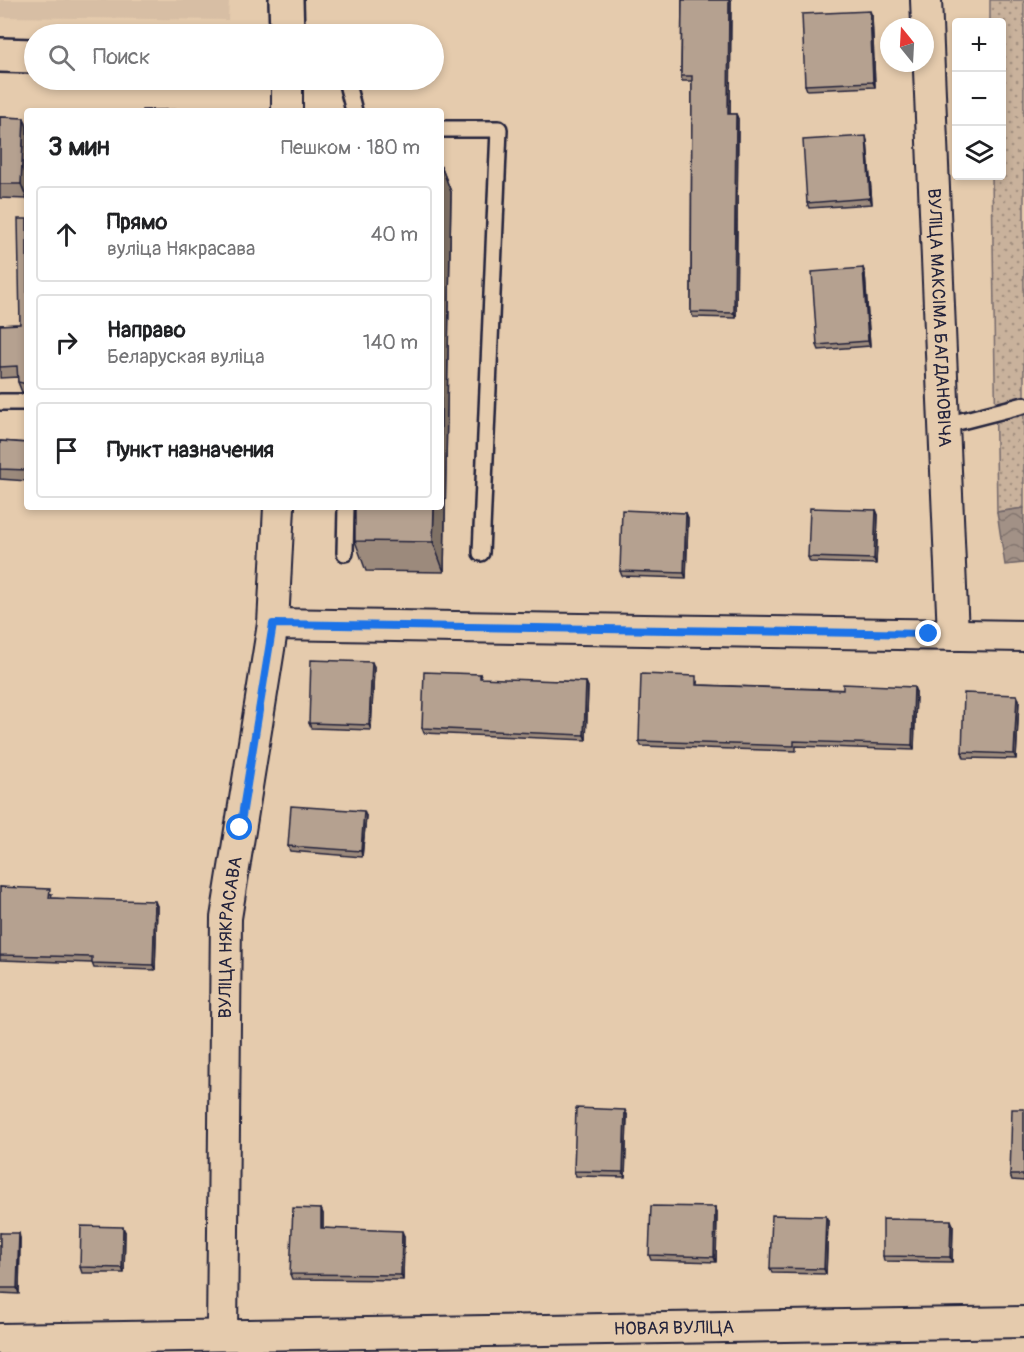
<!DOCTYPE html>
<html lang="ru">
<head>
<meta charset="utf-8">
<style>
  :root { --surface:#fff; --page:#f6f6f6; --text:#202124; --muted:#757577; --line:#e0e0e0 }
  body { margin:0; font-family:Pangolin,sans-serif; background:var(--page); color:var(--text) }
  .controls { position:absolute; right:18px; top:18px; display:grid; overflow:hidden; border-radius:6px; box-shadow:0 3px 9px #0003 }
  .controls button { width:54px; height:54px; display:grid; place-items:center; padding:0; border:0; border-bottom:2px solid var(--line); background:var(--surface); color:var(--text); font:30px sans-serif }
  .compass { position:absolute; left:880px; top:18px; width:54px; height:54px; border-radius:50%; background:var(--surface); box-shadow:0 3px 9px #0003; rotate:342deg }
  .stop { position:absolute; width:18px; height:18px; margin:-14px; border:4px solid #1a73e8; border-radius:50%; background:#fff }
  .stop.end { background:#1a73e8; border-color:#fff; box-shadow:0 2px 6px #0008 }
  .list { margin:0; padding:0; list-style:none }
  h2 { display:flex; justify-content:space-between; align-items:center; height:78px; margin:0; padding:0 24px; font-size:26px }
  h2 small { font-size:20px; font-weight:400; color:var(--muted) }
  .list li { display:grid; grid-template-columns:39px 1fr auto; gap:18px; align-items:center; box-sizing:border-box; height:96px; margin:0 12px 12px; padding:0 12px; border:2px solid var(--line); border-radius:6px }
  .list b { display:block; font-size:22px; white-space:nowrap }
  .list p { margin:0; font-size:20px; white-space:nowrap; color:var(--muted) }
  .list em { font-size:20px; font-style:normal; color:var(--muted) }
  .icon { flex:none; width:33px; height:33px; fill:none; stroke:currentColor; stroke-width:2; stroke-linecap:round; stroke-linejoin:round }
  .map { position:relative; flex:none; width:1024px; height:1352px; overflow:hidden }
  .search { position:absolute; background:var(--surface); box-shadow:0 3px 9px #0003; left:24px; top:24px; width:420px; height:66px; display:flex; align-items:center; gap:15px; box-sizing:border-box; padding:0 21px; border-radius:33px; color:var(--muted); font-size:22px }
  .panel { position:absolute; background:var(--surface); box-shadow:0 3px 9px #0003; left:24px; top:108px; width:420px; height:402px; border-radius:6px }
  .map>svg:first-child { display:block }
  .built { fill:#d7bea4 }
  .grass { fill:url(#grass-dots); stroke:#766a6c; stroke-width:1.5 }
  .water { fill:url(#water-waves); stroke:#6f6568; stroke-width:1.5 }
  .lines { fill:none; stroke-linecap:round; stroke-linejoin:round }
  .service-casing { stroke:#22223b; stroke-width:20 }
  .minor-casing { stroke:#22223b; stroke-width:34 }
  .tertiary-casing { stroke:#22223b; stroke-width:38 }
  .service { stroke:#e5cbad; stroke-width:15 }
  .minor { stroke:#e5cbad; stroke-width:30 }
  .tertiary { stroke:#e5cbad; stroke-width:33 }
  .wall { fill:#9c8a7c; stroke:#22223b; stroke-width:1.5 }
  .shaded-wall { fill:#7f7165; stroke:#22223b; stroke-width:1.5 }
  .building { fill:#b5a190; stroke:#22223b; stroke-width:1.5 }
  .route { stroke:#1a73e8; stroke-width:8 }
  .labels { text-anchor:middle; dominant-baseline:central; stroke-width:4.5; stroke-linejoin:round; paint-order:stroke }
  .street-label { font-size:18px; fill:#22223b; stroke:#e5cbad }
</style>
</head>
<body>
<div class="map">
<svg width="1024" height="1352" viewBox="0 0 1024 1352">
  <defs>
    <pattern id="grass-dots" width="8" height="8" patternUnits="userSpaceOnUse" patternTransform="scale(1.5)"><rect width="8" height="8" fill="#c9b29c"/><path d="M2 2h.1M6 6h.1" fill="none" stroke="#a39080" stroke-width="1.8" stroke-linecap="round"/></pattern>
    <pattern id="water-waves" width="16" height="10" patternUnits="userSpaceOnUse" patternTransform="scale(1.5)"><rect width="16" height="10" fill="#a29186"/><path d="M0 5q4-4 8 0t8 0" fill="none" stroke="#84766f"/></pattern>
  </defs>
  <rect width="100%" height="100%" fill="#e5cbad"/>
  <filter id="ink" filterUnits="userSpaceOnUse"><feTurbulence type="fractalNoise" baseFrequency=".0167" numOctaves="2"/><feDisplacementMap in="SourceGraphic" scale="12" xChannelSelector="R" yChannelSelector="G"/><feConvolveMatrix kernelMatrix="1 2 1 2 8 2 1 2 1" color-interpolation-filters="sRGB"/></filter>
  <g filter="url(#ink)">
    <polygon class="built" points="0,0 229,0 228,20 0,17"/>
    <polygon class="grass" points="990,0 1024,0 1024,318 1021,329 1024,330 1024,508 997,512 992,176 1002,176 1002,22 990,22"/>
    <polygon class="water" points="1024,508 1024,563 1005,565 997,512"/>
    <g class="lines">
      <g class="service-casing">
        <g id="service">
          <polyline points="346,80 354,111"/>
          <polyline points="441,129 499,129 481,553"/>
          <polyline points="0,402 27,402"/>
          <polyline points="942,426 1024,405"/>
          <polyline points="345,553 346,507"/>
        </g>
      </g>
      <g class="minor-casing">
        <g id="minor">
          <path id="s1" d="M926,0L953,635"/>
          <polyline points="287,111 287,80"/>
          <polyline points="273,624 1024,636"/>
          <path id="s2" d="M222,1335L226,918L273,624L279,507"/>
          <path id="s3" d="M0,1339L1024,1322"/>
        </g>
      </g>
      <g class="tertiary-casing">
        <g id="tertiary">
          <polyline points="286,0 287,34"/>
          <polyline points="0,55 34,56"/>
        </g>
      </g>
      <use href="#service" class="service"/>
      <use href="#minor" class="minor"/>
      <use href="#tertiary" class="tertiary"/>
    </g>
    <g class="wall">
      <polygon points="682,0 731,0 730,114 736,114 738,119 736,318 693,317 691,312 692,81 682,81 681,76"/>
      <polygon points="872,16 875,87 807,90 805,85"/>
      <polygon points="0,117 24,118 27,127 27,199 0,198"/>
      <polygon points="867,141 872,204 809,208 807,203"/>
      <polygon points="441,166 451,192 444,572 366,571 355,541 441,507"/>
      <polygon points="27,219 27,393 22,392 18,382 18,377 0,378 0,325 20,324"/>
      <polygon points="863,268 865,274 870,346 819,350 817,345"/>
      <polygon points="0,441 27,443 27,481 0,479"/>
      <polygon points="876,510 878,515 876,564 810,562 808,557"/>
      <polygon points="686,513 688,518 686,578 622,576 620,571"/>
      <polygon points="374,667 371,730 311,728 309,723"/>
      <polygon points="480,674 482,679 586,682 588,687 586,740 424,733 422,728"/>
      <polygon points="698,681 698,685 916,692 914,750 796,746 796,751 641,746 639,741"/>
      <polygon points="1019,700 1016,759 964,758 962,752"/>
      <polygon points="366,816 362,857 290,851 288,846"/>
      <polygon points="0,887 52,894 51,898 157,906 155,970 94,968 92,963 0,960"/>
      <polygon points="1024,1109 1024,1181 1012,1180 1010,1175"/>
      <polygon points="627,1115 625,1177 576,1176 574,1171"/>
      <polygon points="715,1207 717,1212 716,1262 651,1260 649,1255"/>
      <polygon points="321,1209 323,1214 323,1228 404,1236 403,1280 292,1279 290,1274"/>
      <polygon points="828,1221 826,1274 772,1273 770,1268"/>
      <polygon points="953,1225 952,1262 884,1261 883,1256"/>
      <polygon points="125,1232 124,1273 82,1273 80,1267"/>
      <polygon points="0,1233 20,1238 19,1294 0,1293"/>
    </g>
    <g class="shaded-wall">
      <polygon points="729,0 731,0 730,119 728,114"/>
      <polygon points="870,11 872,16 875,87 873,82"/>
      <polygon points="736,114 738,119 736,318 734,313"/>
      <polygon points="24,118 27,127 27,199 21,184"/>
      <polygon points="866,136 867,141 872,204 870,198"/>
      <polygon points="441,166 451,192 444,572 433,542 434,507 441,507"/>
      <polygon points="863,268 865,274 870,346 868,341"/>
      <polygon points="876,510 878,515 876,564 874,559"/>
      <polygon points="686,513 688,518 686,578 684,573"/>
      <polygon points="372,662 374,667 371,730 369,725"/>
      <polygon points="586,682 588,687 586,740 584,735"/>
      <polygon points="914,687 916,692 914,750 912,745"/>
      <polygon points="1017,695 1019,700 1016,759 1014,754"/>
      <polygon points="364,811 366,816 362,857 361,851"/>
      <polygon points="155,901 157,906 155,970 153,965"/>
      <polygon points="625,1110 627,1115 625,1177 623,1172"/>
      <polygon points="715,1207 717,1212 716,1262 714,1257"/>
      <polygon points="321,1209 323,1214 323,1233 321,1228"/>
      <polygon points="826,1216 828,1221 826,1274 824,1269"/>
      <polygon points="951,1220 953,1225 952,1262 950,1257"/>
      <polygon points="123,1227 125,1232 124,1273 122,1268"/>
      <polygon points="402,1231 404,1236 403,1280 401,1275"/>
      <polygon points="19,1233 20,1238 19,1294 17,1288"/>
    </g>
    <g class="building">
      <polygon points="682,0 729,0 728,114 736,114 734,313 691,312 692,76 681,76"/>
      <polygon points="870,11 873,82 805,85 802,14"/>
      <polygon points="221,109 221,111 142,111 142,110"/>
      <polygon points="0,117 24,118 21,184 0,184"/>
      <polygon points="866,136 870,198 807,203 803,140"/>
      <polygon points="18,219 27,219 27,384 18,382 17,366 0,367 0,325 20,324"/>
      <polygon points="863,268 868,341 817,345 812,272"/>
      <polygon points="0,441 27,443 27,470 0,469"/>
      <polygon points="355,507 434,507 433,542 355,541"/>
      <polygon points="810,508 876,510 874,559 808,557"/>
      <polygon points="622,510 686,513 684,573 620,571"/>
      <polygon points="311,660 372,662 369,725 309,723"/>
      <polygon points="424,672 480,674 480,678 586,682 584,735 422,728"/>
      <polygon points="641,674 696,676 696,685 843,690 843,684 914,687 912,745 794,741 794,746 639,741"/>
      <polygon points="964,693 1017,695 1014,754 962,752"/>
      <polygon points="291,806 364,811 361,851 288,846"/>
      <polygon points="0,887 50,889 49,898 155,901 153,965 92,963 92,957 0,955"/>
      <polygon points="576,1108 625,1110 623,1172 574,1171"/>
      <polygon points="1012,1109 1024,1109 1024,1175 1010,1175"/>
      <polygon points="651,1206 715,1207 714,1257 649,1255"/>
      <polygon points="293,1208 321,1209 321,1228 402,1231 401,1275 290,1274"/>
      <polygon points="772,1215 826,1216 824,1269 770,1268"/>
      <polygon points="883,1219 951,1220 950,1257 883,1256"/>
      <polygon points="81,1226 123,1227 122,1268 80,1267"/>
      <polygon points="0,1233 19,1233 17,1288 0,1288"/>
    </g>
  </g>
  <g class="lines" filter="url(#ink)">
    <polyline class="route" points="240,828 273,624 929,634"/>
  </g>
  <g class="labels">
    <g class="street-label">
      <text stroke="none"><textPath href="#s1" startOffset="318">ВУЛІЦА МАКСІМА БАГДАНОВІЧА</textPath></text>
      <text stroke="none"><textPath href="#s2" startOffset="398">ВУЛІЦА НЯКРАСАВА</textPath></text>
      <text stroke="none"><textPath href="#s3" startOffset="674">НОВАЯ ВУЛІЦА</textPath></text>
    </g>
  </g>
</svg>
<div class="controls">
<button>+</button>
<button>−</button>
<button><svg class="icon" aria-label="layers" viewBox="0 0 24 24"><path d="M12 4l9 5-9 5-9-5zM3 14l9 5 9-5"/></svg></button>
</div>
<svg class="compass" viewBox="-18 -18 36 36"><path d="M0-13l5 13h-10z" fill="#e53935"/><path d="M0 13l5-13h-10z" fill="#757577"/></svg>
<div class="stop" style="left:240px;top:828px"></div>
<div class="stop end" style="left:929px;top:634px"></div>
<div class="search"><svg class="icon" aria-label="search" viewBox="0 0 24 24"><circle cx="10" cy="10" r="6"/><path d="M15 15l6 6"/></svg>Поиск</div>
<section class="panel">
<h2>3 мин<small>Пешком · 180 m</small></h2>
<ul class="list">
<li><svg class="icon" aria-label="ahead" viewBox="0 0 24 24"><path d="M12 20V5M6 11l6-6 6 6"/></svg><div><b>Прямо</b><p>вуліца Някрасава</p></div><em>40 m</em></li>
<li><svg class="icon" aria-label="right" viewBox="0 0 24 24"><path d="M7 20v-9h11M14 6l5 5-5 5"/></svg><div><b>Направо</b><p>Беларуская вуліца</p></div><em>140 m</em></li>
<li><svg class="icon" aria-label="arrive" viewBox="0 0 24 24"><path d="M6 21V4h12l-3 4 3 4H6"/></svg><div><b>Пункт назначения</b></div></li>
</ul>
</section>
</div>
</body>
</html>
